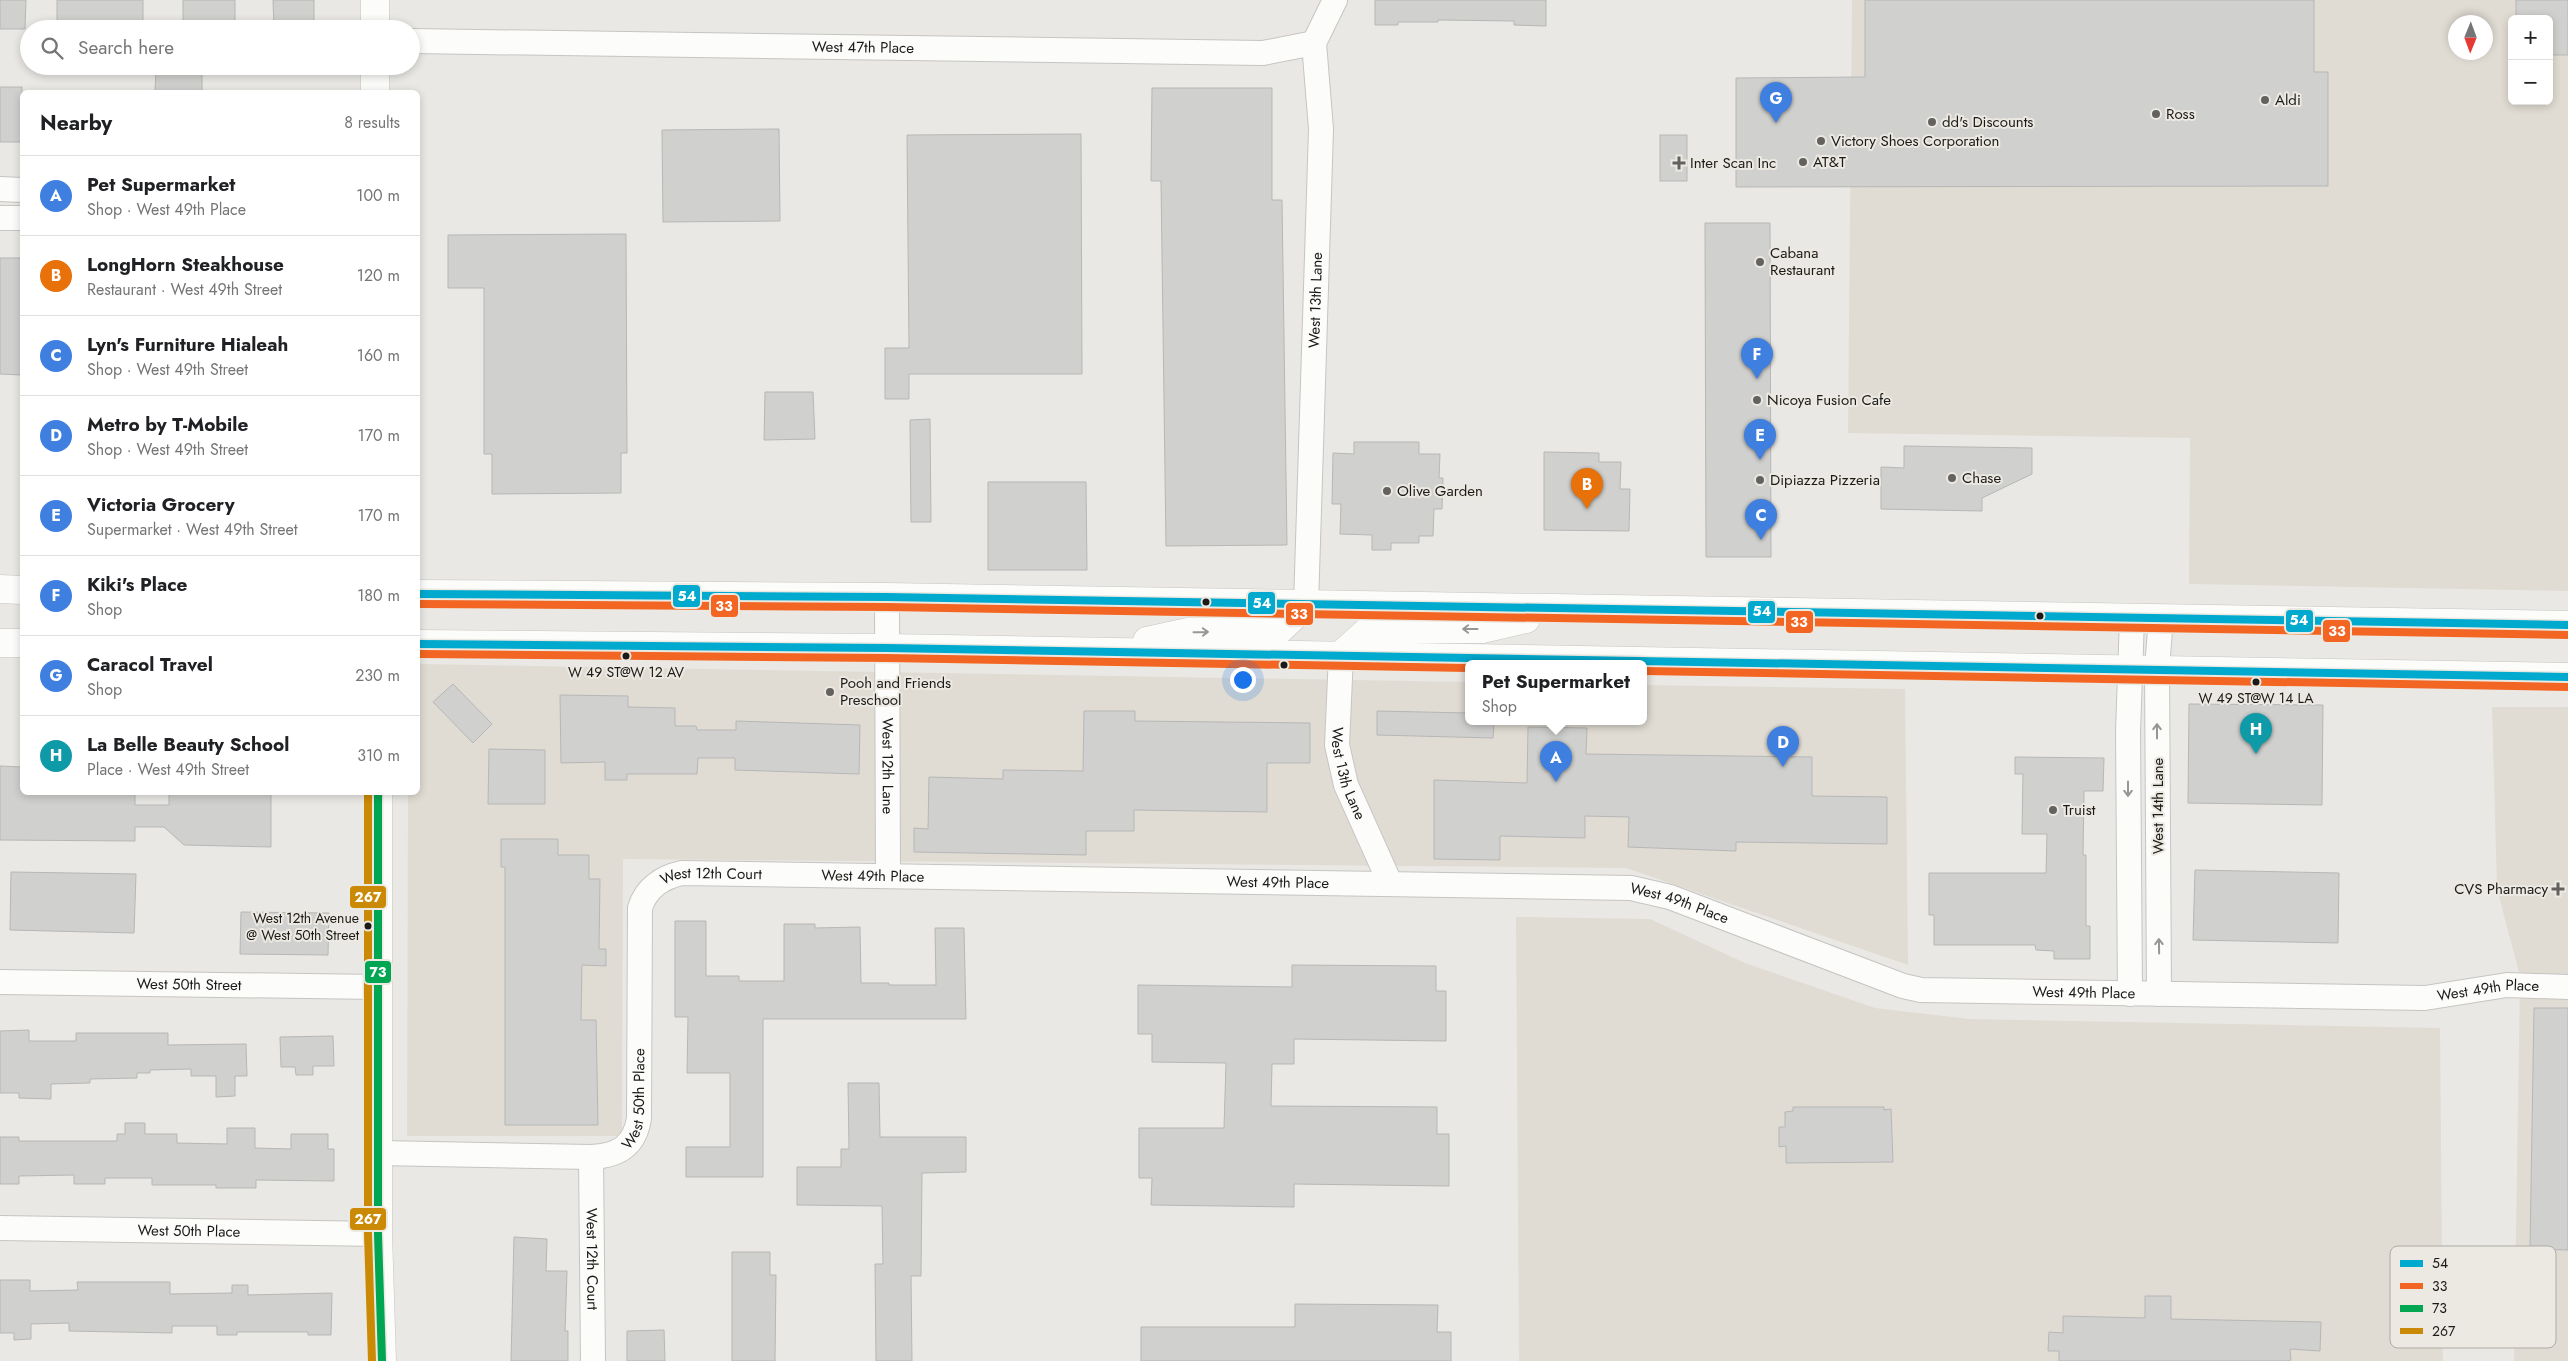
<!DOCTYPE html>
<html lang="en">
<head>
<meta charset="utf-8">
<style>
  :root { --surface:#fff; --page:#f6f6f6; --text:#202124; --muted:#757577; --line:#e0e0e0; --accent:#ea580c }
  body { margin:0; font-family:Jost,sans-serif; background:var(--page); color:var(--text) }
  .controls { position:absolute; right:15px; top:15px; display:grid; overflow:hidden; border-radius:8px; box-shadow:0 2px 8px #0003 }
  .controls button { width:45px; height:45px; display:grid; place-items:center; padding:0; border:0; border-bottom:1px solid var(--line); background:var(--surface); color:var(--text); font:25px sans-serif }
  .compass { position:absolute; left:2448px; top:15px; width:45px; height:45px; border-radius:50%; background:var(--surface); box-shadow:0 2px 8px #0003; rotate:181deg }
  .you { position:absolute; left:1242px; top:679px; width:18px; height:18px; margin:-12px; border:4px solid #fff; border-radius:50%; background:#1a73e8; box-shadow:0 0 0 8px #1a73e833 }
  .badge { display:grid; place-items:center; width:32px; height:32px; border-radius:50%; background:var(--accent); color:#fff; font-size:16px; font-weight:700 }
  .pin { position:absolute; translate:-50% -41px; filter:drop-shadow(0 1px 2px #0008) }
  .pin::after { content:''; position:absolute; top:26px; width:18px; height:15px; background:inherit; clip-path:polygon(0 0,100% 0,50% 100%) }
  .popup { position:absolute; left:1465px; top:660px; width:182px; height:65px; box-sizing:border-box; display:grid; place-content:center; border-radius:8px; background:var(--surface); filter:drop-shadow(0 1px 4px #0005); font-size:16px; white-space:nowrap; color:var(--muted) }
  .popup b { font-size:19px; color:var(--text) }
  .popup::after { content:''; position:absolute; left:50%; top:100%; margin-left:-10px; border:10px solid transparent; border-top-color:var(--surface) }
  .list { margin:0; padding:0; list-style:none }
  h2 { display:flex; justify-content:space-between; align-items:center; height:65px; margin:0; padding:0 20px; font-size:21px }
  h2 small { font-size:16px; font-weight:400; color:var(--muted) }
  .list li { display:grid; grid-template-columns:32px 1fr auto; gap:15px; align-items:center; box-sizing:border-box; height:80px; padding:0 20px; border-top:1px solid var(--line) }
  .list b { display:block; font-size:19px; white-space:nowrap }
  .list p { margin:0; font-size:16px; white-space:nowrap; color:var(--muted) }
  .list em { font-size:16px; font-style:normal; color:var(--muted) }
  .icon { flex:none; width:28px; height:28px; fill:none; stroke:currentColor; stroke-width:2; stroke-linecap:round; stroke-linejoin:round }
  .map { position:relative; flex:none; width:2568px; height:1361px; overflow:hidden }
  .search { position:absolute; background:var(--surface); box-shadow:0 2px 8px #0003; left:20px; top:20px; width:400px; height:55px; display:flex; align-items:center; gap:12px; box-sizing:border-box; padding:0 18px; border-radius:28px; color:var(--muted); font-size:19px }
  .panel { position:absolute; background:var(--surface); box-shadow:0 2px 8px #0003; left:20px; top:90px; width:400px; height:705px; border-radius:8px }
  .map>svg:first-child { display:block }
  .built { fill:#e0dcd3; fill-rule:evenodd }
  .building { fill:#d0d0cf; stroke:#b6b7b6 }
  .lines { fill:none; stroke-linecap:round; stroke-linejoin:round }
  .minor-casing { stroke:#c6c5c2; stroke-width:26 }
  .major-casing { stroke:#c6c5c2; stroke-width:29 }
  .minor { stroke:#fcfcfb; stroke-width:24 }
  .major { stroke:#fcfcfb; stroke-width:28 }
  .bus-1-casing { stroke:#ece9e2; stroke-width:11 }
  .bus-2-casing { stroke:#ece9e2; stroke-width:11 }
  .bus-3-casing { stroke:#ece9e2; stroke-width:11 }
  .bus-4-casing { stroke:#ece9e2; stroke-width:11 }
  .bus-1 { stroke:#00a9ce; stroke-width:8 }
  .bus-2 { stroke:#f26522; stroke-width:8 }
  .bus-3 { stroke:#00a651; stroke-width:8 }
  .bus-4 { stroke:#cb8a05; stroke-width:8 }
  .oneway { stroke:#979694 }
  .poi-dot { fill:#63625f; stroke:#ece9e2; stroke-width:2 }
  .bus-dot { fill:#1b1a17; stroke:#ece9e2; stroke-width:2 }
  .labels { text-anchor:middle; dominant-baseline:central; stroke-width:4; stroke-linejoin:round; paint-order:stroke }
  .bus-label { font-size:14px; fill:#1b1a17; stroke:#ece9e2 }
  .street-label { font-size:15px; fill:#1b1a17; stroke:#ece9e2 }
  .poi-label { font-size:15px; fill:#1b1a17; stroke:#ece9e2; text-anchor:start }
  .key { fill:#ece9e2; stroke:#adaba5; stroke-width:1 }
  .key-label { font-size:14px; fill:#1b1a17 }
  .line-badge { stroke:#ece9e2; stroke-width:2 }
  .badge-label { font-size:14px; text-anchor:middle; font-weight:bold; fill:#fff }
</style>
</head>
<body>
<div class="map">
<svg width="2568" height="1361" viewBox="0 0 2568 1361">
  <rect width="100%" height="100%" fill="#eae8e4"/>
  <g class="built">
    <path d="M1852,0H2568V591L2189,584L2190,438L1848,433ZM2512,19H2549V101H2512ZM2456,22H2486V52H2456Z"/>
    <polygon points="418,664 1468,682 1468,721 1644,721 1644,685 1905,689 1908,965 1626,868 623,859 622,1136 407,1136 408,793 418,792"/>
    <polygon points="2492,707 2568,707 2568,1361 2514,1361 2520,976 2497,889"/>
    <polygon points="1516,917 1650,919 1745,963 1875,1008 1970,1019 2440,1028 2443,1361 1519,1361"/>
  </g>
  <g class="building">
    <polygon points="0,0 26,0 25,29 0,29"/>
    <polygon points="57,0 143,0 143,24 96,23 96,29 57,29"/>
    <rect x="183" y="0" width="52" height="29"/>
    <polygon points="273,0 314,0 314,28 274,29"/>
    <polygon points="1375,0 1546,0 1546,26 1514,25 1514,21 1438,20 1438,22 1398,22 1398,25 1375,25"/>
    <polygon points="1865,0 2314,0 2314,72 2328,72 2328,186 1736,187 1736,78 1865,77"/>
    <polygon points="2516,0 2568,0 2568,55 2549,55 2549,19 2516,19"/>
    <polygon points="156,68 202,70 202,92 155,92"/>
    <rect x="0" y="87" width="22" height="55"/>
    <polygon points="1152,88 1272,88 1272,200 1282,200 1287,545 1166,546 1161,181 1151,181"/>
    <polygon points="779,129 780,221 663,222 662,130"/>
    <polygon points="1081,134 1082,374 909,374 909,399 885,399 885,348 909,348 907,135"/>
    <rect x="1660" y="135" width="27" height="46"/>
    <polygon points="1705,223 1770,223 1771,557 1706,557"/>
    <polygon points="626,234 627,453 621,453 621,493 492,494 492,454 484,454 484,288 448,288 448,235"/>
    <polygon points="0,258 22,258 22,375 0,374"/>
    <polygon points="765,392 813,392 815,439 764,440"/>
    <polygon points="930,419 931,522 911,522 910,420"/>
    <polygon points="1354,442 1419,442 1419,454 1440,454 1439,478 1443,478 1442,509 1434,509 1433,536 1419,536 1419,543 1391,543 1391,550 1372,550 1372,535 1340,534 1341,504 1332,504 1333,453 1354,454"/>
    <polygon points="1904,446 2032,448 2032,474 1982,498 1982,511 1881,509 1881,467 1904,468"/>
    <polygon points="1544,452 1599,453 1599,462 1621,462 1620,489 1630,489 1629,531 1544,530"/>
    <polygon points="988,482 1086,482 1087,570 988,570"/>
    <polygon points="453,684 492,724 473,743 433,702"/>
    <polygon points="560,695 628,696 628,707 675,708 675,726 696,726 697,730 736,730 736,721 860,725 859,774 735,770 735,758 698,758 697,774 627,774 627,780 605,780 605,762 561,763"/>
    <polygon points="2189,704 2323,705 2322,805 2188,803"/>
    <polygon points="1084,711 1135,711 1135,721 1310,723 1310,763 1267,763 1267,812 1134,810 1134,831 1086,831 1086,855 914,852 914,828 928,829 929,777 1003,779 1003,770 1083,771"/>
    <polygon points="1377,711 1468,713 1468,721 1494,721 1493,738 1377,735"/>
    <polygon points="1528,727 1587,728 1586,754 1812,757 1812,796 1887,797 1887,844 1736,842 1736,851 1628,847 1629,817 1585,816 1585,838 1500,836 1500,860 1434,859 1434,780 1527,783"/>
    <polygon points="489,749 545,750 545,804 488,804"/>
    <polygon points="2015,757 2104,758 2103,791 2084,791 2083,855 2086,855 2086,926 2090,926 2090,959 2054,959 2054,951 2036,950 2035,945 1934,945 1934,915 1929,915 1929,873 2046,873 2047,834 2022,834 2023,774 2015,774"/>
    <polygon points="0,766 22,767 22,792 135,792 135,805 169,805 169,792 271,792 271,847 184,845 164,827 135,827 135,841 0,840"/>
    <polygon points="501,839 558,839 558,855 589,855 589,879 600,879 599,949 606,949 606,966 582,965 581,1020 596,1020 598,1125 505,1125 505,867 501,867"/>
    <polygon points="2195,870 2339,873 2338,943 2193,940"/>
    <polygon points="11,872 136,874 134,933 10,930"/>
    <polygon points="241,912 329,913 328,955 240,954"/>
    <polygon points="675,921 706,921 706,976 739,976 739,981 784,981 784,924 815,924 815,928 860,927 861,983 889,983 889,985 936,985 935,928 964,928 966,1019 763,1019 763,1177 686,1177 686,1147 730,1147 730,1073 687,1073 688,1017 675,1017"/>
    <polygon points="1292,965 1436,966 1436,991 1446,991 1446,1041 1294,1039 1294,1064 1272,1064 1271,1106 1437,1107 1437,1134 1449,1134 1449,1186 1294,1184 1294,1207 1151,1205 1152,1178 1139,1178 1139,1128 1224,1128 1226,1063 1152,1062 1152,1034 1138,1034 1138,985 1292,987"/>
    <polygon points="2534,1008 2568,1008 2568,1250 2530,1249"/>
    <polygon points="29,1030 29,1041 76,1041 76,1033 168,1033 168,1045 246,1044 247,1076 235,1076 235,1096 216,1097 216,1076 191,1076 191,1069 150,1070 150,1073 137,1073 137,1078 90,1079 90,1083 51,1084 51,1099 19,1098 19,1093 0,1093 0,1031"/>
    <polygon points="333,1036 334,1066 313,1066 313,1075 296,1075 295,1067 281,1067 280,1037"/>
    <polygon points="848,1083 879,1083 880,1137 966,1137 966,1172 922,1173 921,1276 911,1276 912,1361 876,1361 875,1264 883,1264 882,1206 797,1205 797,1167 841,1167 841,1149 849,1149"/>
    <polygon points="1793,1107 1884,1107 1884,1110 1891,1109 1893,1162 1786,1163 1786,1146 1779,1147 1779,1127 1785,1127 1785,1112 1793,1111"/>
    <polygon points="125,1123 145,1123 145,1134 177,1134 177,1143 227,1144 227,1128 255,1128 255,1148 291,1149 291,1134 328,1134 328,1149 334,1149 334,1181 256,1180 256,1188 216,1188 216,1185 152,1185 152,1178 105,1178 105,1184 74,1184 74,1175 19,1176 19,1184 0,1184 0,1137 19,1137 19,1141 117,1141 117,1134 125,1134"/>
    <polygon points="514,1237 547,1239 546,1271 567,1271 565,1331 568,1331 568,1361 511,1361"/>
    <polygon points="732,1252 770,1252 770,1275 776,1275 775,1361 732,1361"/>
    <polygon points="0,1280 30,1280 30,1291 78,1290 77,1282 170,1282 170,1294 232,1293 232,1285 248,1285 248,1295 332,1293 331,1335 308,1335 308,1332 237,1332 237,1335 217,1335 217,1326 172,1326 172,1333 69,1331 69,1323 31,1324 31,1339 14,1340 14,1333 0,1333"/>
    <polygon points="2145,1296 2171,1296 2171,1319 2321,1322 2320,1351 2290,1349 2291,1360 2287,1361 2059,1361 2059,1351 2048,1351 2049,1332 2063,1333 2063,1316 2145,1318"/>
    <polygon points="1295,1304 1438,1305 1437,1332 1451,1332 1451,1361 1141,1361 1141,1327 1295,1327"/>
    <polygon points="664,1330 665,1361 627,1361 627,1331"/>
  </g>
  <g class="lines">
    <g class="minor-casing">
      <g id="minor">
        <path id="s1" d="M411,41L1263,53L1314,43"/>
        <polyline points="0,189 22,190"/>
        <polyline points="0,218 22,218"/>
        <path id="s2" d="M887,597L888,876"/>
        <path id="s3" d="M1306,605L1321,129L1314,43L1335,0"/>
        <path id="s4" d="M1341,655L1337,745L1346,785L1390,883"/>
        <path id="s5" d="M0,982L378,987"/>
        <polyline points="2130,994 2128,732 2132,618"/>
        <polyline points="2159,994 2157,668 2161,618"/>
        <path id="s6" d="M378,1153L591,1157C618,1156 635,1146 639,1118L640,908C646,888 663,877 682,873L1631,888L1670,897L1903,986L1921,990L2425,998L2507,985L2568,987"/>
        <path id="s7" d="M591,1157L593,1361"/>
        <path id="s8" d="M0,1228L378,1234"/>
      </g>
    </g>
    <g class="major-casing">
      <g id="major">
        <polyline points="375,0 375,29"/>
        <polyline points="375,66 375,92"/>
        <polyline points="0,589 22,590"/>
        <polyline points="418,594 887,597 2568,625"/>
        <polyline points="1147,641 1188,632 1278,631 1306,605"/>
        <polyline points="0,643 22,643"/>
        <polyline points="418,644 887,648 2568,677"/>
        <polyline points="1341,655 1370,629 1482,629 1526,619"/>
        <polyline points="378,792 378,1234 382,1361"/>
      </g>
    </g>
    <use href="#minor" class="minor"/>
    <use href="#major" class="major"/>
    <g class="bus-1-casing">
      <g id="bus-1">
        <polyline points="418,594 887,597 2568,625"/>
        <polyline points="418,644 887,648 2568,677"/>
      </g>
    </g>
    <g class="bus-2-casing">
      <g id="bus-2">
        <polyline points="418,604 887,607 2568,635"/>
        <polyline points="418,654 887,658 1468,668"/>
        <polyline points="1644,671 2568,687"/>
      </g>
    </g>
    <g class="bus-3-casing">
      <polyline id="bus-3" points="378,792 378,1234 382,1361"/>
    </g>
    <g class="bus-4-casing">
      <polyline id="bus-4" points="368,792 368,1234 372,1361"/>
    </g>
    <use href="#bus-1" class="bus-1"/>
    <use href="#bus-2" class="bus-2"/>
    <use href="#bus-3" class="bus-3"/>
    <use href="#bus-4" class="bus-4"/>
  </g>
  <defs><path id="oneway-shaft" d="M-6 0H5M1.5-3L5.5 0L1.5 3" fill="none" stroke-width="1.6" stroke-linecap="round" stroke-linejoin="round" transform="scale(1.25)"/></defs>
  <g class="oneway">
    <use href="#oneway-shaft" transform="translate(1470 629) rotate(180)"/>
    <use href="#oneway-shaft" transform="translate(1201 632) rotate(-1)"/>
    <use href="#oneway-shaft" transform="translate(2157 731) rotate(-90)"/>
    <use href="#oneway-shaft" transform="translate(2128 789) rotate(90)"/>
    <use href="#oneway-shaft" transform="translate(2159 946) rotate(-91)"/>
  </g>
  <g class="poi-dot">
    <circle cx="2265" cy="100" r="5"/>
    <circle cx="2156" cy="114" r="5"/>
    <circle cx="1932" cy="122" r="5"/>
    <circle cx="1821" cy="141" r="5"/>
    <circle cx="1803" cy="162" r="5"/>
    <path d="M1676.5 155.5h5v5h5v5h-5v5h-5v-5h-5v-5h5z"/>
    <circle cx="1760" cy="262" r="5"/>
    <circle cx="1757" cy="400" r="5"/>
    <circle cx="1952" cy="478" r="5"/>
    <circle cx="1760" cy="480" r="5"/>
    <circle cx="1387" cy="491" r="5"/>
    <circle cx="830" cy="692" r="5"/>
    <circle cx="2053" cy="810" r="5"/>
    <path d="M2555.5 881.5h5v5h5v5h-5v5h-5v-5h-5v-5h5z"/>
  </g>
  <g class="bus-dot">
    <circle cx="1206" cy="602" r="4.5"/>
    <circle cx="2040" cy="616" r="4.5"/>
    <circle cx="626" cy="656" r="4.5"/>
    <circle cx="1284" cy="665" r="4.5"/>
    <circle cx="2256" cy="682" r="4.5"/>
    <circle cx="368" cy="926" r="4.5"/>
  </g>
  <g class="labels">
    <g class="bus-label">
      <text x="626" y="672">W 49 ST@W 12 AV</text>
      <text x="2256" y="698">W 49 ST@W 14 LA</text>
      <text x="359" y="918" text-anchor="end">West 12th Avenue<tspan x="359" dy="17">@ West 50th Street</tspan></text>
    </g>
    <g class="street-label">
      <text stroke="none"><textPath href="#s1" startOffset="452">West 47th Place</textPath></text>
      <text stroke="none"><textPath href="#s3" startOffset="305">West 13th Lane</textPath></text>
      <text stroke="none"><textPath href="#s2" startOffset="169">West 12th Lane</textPath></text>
      <text stroke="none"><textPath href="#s4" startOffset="120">West 13th Lane</textPath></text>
      <text transform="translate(2158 806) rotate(-90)">West 14th Lane</text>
      <text stroke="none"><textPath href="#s6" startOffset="740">West 49th Place</textPath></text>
      <text stroke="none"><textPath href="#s6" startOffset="578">West 12th Court</textPath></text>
      <text stroke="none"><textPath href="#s6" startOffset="1145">West 49th Place</textPath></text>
      <text stroke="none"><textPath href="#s6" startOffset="1549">West 49th Place</textPath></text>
      <text stroke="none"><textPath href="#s5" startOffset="189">West 50th Street</textPath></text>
      <text stroke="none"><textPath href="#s6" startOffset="2374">West 49th Place</textPath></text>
      <text stroke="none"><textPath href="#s6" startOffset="1969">West 49th Place</textPath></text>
      <text stroke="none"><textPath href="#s6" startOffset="300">West 50th Place</textPath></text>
      <text stroke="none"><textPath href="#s8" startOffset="189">West 50th Place</textPath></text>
      <text stroke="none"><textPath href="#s7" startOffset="102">West 12th Court</textPath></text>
    </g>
    <g class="poi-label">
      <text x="2275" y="100">Aldi</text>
      <text x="2166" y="114">Ross</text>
      <text x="1942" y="122">dd's Discounts</text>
      <text x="1831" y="141">Victory Shoes Corporation</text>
      <text x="1813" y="162">AT&amp;T</text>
      <text x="1690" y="163">Inter Scan Inc</text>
      <text x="1770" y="253">Cabana<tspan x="1770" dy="17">Restaurant</tspan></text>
      <text x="1767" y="400">Nicoya Fusion Cafe</text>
      <text x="1962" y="478">Chase</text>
      <text x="1770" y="480">Dipiazza Pizzeria</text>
      <text x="1397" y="491">Olive Garden</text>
      <text x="840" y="683">Pooh and Friends<tspan x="840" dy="17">Preschool</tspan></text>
      <text x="2063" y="810">Truist</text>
      <text x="2548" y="889" text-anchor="end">CVS Pharmacy</text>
    </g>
  </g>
  <rect x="2390" y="1246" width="166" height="102" rx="8" class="key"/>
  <rect x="2400" y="1260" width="23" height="7" fill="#00a9ce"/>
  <rect x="2400" y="1283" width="23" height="6" fill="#f26522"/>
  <rect x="2400" y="1305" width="23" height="7" fill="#00a651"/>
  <rect x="2400" y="1328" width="23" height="6" fill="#cb8a05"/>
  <g class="key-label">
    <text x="2432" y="1268">54</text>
    <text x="2432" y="1291">33</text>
    <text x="2432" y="1313">73</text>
    <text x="2432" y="1336">267</text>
  </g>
  <g class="line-badge">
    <rect x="672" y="584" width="29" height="24" rx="5" fill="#00a9ce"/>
    <rect x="1247" y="591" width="29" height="24" rx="5" fill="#00a9ce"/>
    <rect x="710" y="594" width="29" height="24" rx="5" fill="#f26522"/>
    <rect x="1747" y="600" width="29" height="24" rx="5" fill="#00a9ce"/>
    <rect x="1285" y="602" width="29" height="24" rx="5" fill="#f26522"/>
    <rect x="2285" y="609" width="29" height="24" rx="5" fill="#00a9ce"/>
    <rect x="1785" y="610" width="29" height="24" rx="5" fill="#f26522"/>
    <rect x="2322" y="619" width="29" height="24" rx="5" fill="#f26522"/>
    <rect x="349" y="885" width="38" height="24" rx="5" fill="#cb8a05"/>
    <rect x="364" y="960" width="28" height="24" rx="5" fill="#00a651"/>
    <rect x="349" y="1207" width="38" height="24" rx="5" fill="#cb8a05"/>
  </g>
  <g class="badge-label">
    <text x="687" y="601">54</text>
    <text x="1262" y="608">54</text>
    <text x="724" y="611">33</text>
    <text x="1762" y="616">54</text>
    <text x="1299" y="619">33</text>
    <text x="2299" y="625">54</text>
    <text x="1799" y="627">33</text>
    <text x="2337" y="636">33</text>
    <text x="368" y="902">267</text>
    <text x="378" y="977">73</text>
    <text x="368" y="1224">267</text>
  </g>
</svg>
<div class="controls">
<button>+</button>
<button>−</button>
</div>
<svg class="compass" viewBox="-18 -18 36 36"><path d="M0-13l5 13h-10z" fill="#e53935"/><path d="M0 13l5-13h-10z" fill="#757577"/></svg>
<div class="you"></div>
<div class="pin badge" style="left:1556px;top:782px;background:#3f7fe0">A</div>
<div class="popup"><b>Pet Supermarket</b>Shop</div>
<div class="pin badge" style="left:1587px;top:509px;background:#e8710a">B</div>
<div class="pin badge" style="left:1761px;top:540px;background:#3f7fe0">C</div>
<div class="pin badge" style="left:1783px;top:767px;background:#3f7fe0">D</div>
<div class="pin badge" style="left:1760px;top:460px;background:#3f7fe0">E</div>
<div class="pin badge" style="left:1757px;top:379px;background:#3f7fe0">F</div>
<div class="pin badge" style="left:1776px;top:123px;background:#3f7fe0">G</div>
<div class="pin badge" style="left:2256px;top:754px;background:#0f9aa8">H</div>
<div class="search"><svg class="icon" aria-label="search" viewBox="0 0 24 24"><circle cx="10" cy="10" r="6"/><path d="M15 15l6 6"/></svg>Search here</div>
<section class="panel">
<h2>Nearby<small>8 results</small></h2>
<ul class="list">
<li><span class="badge" style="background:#3f7fe0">A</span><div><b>Pet Supermarket</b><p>Shop · West 49th Place</p></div><em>100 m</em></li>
<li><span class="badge" style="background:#e8710a">B</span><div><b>LongHorn Steakhouse</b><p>Restaurant · West 49th Street</p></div><em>120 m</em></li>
<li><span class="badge" style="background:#3f7fe0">C</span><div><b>Lyn's Furniture Hialeah</b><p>Shop · West 49th Street</p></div><em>160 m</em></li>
<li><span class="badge" style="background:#3f7fe0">D</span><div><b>Metro by T-Mobile</b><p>Shop · West 49th Street</p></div><em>170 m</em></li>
<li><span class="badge" style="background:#3f7fe0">E</span><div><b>Victoria Grocery</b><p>Supermarket · West 49th Street</p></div><em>170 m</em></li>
<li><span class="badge" style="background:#3f7fe0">F</span><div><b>Kiki's Place</b><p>Shop</p></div><em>180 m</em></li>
<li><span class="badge" style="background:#3f7fe0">G</span><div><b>Caracol Travel</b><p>Shop</p></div><em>230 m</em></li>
<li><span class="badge" style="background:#0f9aa8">H</span><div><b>La Belle Beauty School</b><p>Place · West 49th Street</p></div><em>310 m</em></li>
</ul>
</section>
</div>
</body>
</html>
